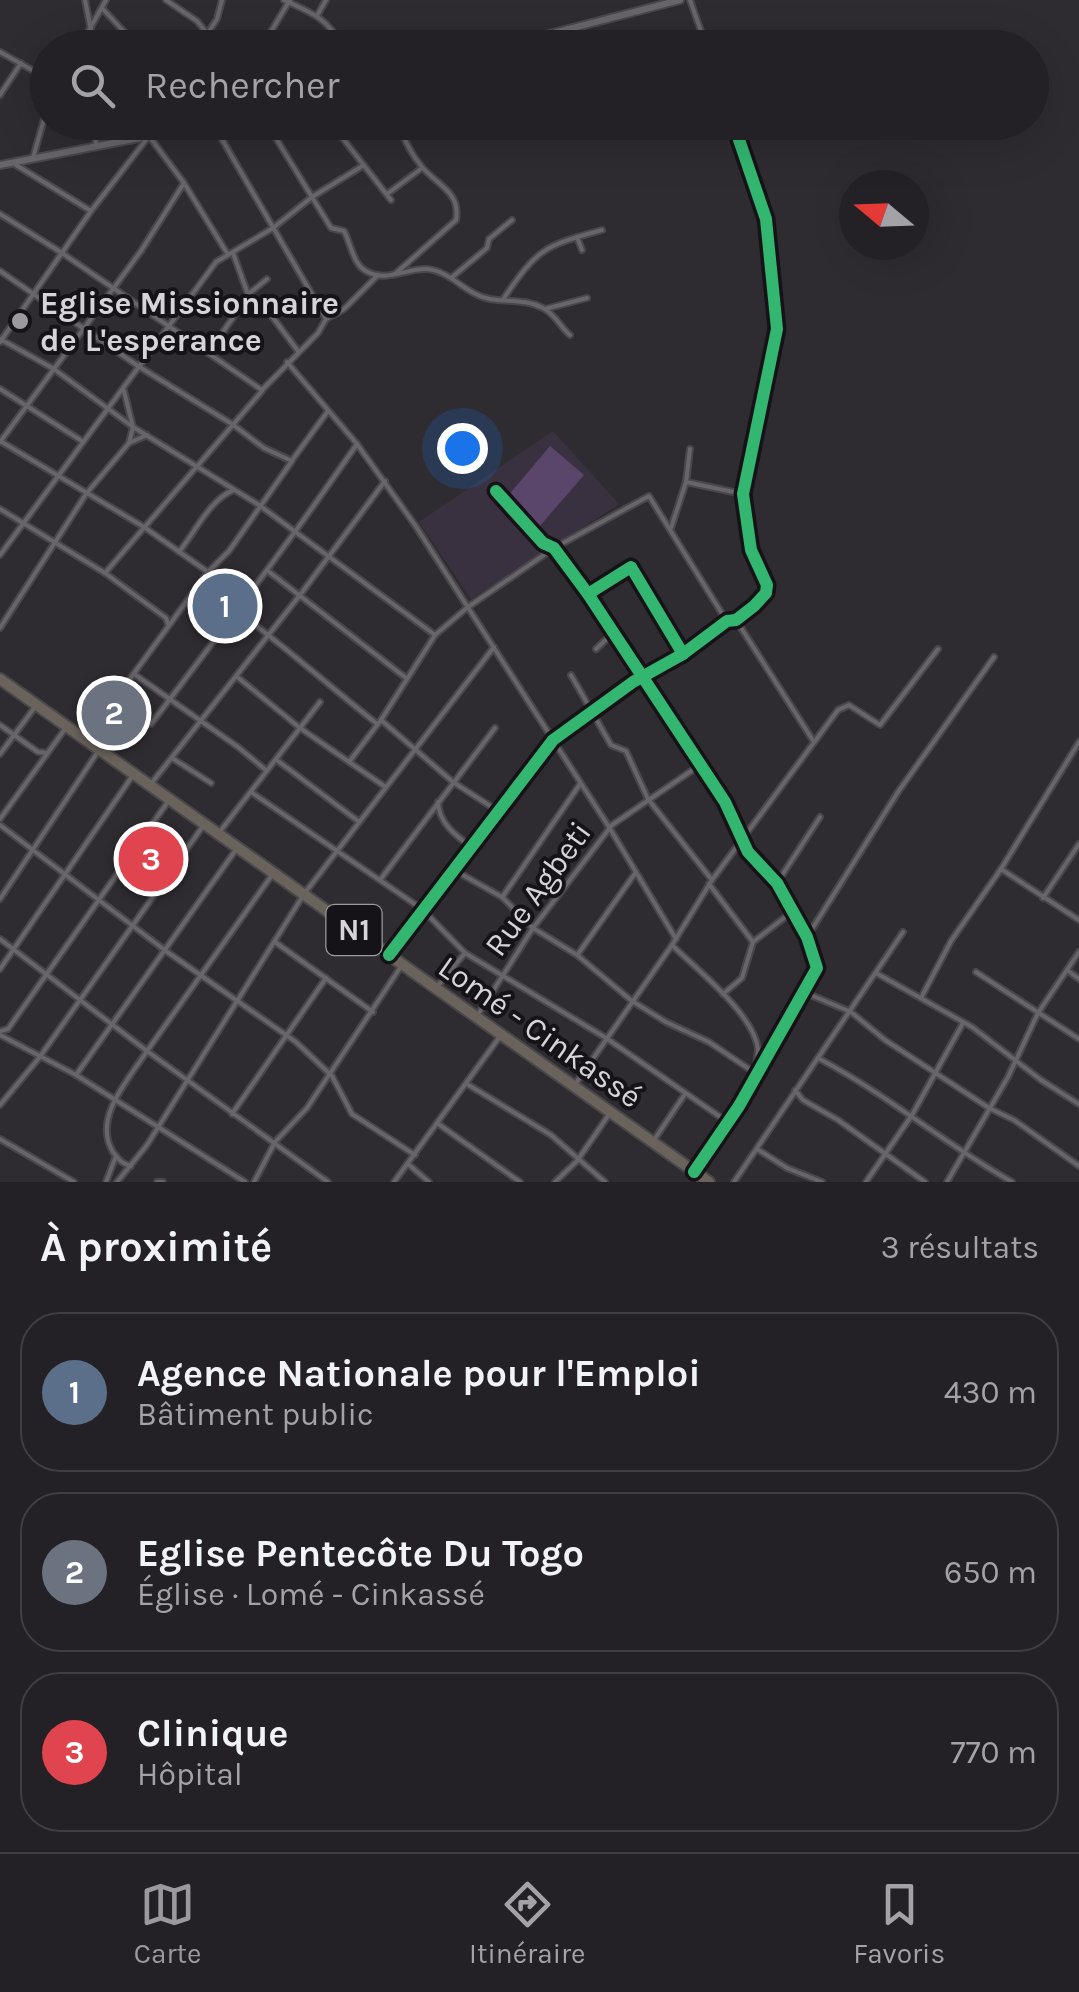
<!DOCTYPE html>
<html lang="fr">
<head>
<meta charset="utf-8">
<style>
  :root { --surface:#232125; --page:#2f2e32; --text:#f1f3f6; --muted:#a3a3a7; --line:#403e42; --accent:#9c999e }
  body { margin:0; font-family:Karla,sans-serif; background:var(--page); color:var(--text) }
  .compass { position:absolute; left:839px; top:170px; width:90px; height:90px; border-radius:50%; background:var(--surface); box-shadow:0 10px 40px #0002; rotate:289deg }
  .you { position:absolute; left:462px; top:448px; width:35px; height:35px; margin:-25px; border:8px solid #fff; border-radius:50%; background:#1a73e8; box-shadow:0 0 0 15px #1a73e833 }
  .badge { display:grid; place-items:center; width:65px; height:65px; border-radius:50%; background:var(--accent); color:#fff; font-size:32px; font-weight:700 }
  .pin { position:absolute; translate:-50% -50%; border:5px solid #fff; box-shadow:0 2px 10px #0006 }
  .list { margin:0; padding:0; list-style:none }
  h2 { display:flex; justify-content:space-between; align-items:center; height:130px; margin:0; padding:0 40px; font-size:42px }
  h2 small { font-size:32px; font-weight:400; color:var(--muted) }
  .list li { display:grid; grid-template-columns:65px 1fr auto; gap:30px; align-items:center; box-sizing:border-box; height:160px; margin:0 20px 20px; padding:0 20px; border:2px solid var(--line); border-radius:40px }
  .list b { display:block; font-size:38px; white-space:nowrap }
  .list p { margin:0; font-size:32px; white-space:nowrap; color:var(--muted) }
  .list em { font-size:32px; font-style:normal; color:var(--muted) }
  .icon { flex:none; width:55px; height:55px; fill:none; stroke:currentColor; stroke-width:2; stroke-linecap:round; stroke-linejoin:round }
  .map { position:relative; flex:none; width:1079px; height:1182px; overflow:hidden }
  .search { position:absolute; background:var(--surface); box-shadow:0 10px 40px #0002; left:30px; right:30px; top:30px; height:110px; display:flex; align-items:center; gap:25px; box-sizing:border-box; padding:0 35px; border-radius:55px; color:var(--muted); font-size:38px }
  .sheet { height:670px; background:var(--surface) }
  nav { display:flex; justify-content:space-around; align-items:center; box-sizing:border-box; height:140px; border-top:2px solid var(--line); background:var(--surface); font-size:28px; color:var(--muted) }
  nav a { display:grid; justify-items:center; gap:5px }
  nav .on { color:var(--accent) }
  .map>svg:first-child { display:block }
  .built { fill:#39313f }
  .pitch { fill:#5b466b }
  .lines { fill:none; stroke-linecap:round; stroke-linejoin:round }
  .street-casing { stroke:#4a474b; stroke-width:8 }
  .secondary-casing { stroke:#4a474b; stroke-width:10 }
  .highway-casing { stroke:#4a474b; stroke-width:14 }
  .street { stroke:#676569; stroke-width:4 }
  .secondary { stroke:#676569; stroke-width:6 }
  .highway { stroke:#6a635c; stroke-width:10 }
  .cycleway-casing { stroke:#161318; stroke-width:19 }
  .cycleway { stroke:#33b770; stroke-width:12 }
  .poi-dot { fill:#9c999e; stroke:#161318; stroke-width:4 }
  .labels { text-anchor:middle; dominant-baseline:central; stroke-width:8; stroke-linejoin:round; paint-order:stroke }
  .shield { fill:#161318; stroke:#9c999f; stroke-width:2.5 }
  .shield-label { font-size:30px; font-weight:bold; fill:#d6d3d9 }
  .poi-label { font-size:32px; font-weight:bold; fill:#d6d3d9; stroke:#161318; text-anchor:start }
  .street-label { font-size:32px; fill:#d6d3d9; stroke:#161318 }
</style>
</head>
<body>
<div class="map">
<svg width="1079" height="1182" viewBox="0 0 1079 1182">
  <rect width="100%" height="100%" fill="#2f2c31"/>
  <polygon class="built" points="553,431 619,504 471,599 419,522"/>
  <polygon class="pitch" points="550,446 584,475 539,527 506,498"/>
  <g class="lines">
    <g class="street-casing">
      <g id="street">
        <polyline points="85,0 91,30 90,48"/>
        <polyline points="166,0 197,21 206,32"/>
        <path d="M284,0C314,14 326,17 344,48"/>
        <polyline points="690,0 707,48"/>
        <polyline points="102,8 128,36 143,48"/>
        <polyline points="318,14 326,0"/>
        <polyline points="79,48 106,0"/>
        <polyline points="198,48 217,19 222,0"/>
        <polyline points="261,48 290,0"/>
        <polyline points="0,52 48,79"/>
        <polyline points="0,95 21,63"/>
        <polyline points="94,122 96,144"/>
        <polyline points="212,122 325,317"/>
        <path d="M266,122L331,228L344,231C351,244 353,264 366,271C386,283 406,268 427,269C451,271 466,295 490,299C509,302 526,299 543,308C556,315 560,327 570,335"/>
        <polyline points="330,122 391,200"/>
        <polyline points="33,158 48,105"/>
        <polyline points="16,165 91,211"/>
        <polyline points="387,194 422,168"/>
        <polyline points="0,214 62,253 262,390 318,333 326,319 344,309 378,275"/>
        <polyline points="577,237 582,250"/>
        <polyline points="233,253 249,297 268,311 298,351"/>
        <polyline points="0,271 138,366 232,424 264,448 292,461 229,551 208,572 86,739"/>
        <path d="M395,274L456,220C461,192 437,185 422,167C410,153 404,138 397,122"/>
        <polyline points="451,278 487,248 489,239 512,220"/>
        <path d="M504,298C538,248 544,246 602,230"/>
        <polyline points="545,309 587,298"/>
        <polyline points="0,339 54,369 133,427 259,505 435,635"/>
        <polyline points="0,342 91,211 149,136 184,183 227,253"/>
        <polyline points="208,353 251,292 267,279"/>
        <polyline points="287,362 357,444 415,525 609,827 676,939"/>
        <polyline points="0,389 82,441"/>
        <polyline points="0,441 144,527 208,572"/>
        <polyline points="0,442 141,251 184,183"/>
        <polyline points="129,443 147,435"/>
        <polyline points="293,459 328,411"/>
        <polyline points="686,482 743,494"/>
        <polyline points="496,491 543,543 554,548 588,594 725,802 748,852 777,883 807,937 817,968 739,1106 697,1168"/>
        <polyline points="0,509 105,573 166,618 168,624"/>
        <polyline points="671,528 686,482 690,449"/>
        <path d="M179,552C195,532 211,498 234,490"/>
        <polyline points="0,555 216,262 273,228 312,197 364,165"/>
        <polyline points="268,571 406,678"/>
        <polyline points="105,573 262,391"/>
        <path d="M199,585C261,625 318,677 376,723"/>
        <polyline points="588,594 631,567 682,653"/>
        <polyline points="736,620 814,742"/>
        <polyline points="0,628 86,494 129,443 133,427 124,391"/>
        <polyline points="596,649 613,633"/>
        <polyline points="134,674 238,747 267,771"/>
        <polyline points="571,675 611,745 626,751 648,799 712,880"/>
        <polyline points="236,676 300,728 384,786"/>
        <path d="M106,711L151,724C221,632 291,540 357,444"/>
        <polyline points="381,720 453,782 498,811"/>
        <polyline points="0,725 38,752 47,753"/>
        <polyline points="0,754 35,707"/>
        <polyline points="172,758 211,783"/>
        <polyline points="278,761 358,821"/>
        <polyline points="349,762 381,720 435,635 468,607 554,548 649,496 726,620"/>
        <polyline points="150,785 300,595 385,481"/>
        <polyline points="251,792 422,909 465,953 606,1038 729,1123"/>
        <path d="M438,802C439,823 455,835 471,847"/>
        <polyline points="0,819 65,729"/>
        <polyline points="0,825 166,951 296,1042 332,1076 352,1114 415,1155"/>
        <polyline points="218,834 320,702"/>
        <polyline points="1001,869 1079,920"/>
        <polyline points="454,870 502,897 533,928 577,955 632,1001 666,1022 709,1042 755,1073"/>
        <polyline points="380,880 495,728"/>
        <polyline points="777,883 820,817"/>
        <polyline points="709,884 753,942"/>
        <polyline points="503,896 580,784"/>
        <polyline points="1043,898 1079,844"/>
        <polyline points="0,899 97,753"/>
        <polyline points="807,937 898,792 994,657"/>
        <polyline points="0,939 147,1051 272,875"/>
        <polyline points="275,942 373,1012"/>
        <path d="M672,945C696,969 754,1014 758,1049C758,1057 755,1065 755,1073"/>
        <polyline points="391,951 553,740 633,682 683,654 727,621 736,620 754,606 766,593 767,585 751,550 743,494 777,329 766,219 733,122"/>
        <polyline points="578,954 636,872"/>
        <polyline points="0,969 131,778"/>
        <polyline points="1067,970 1079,979"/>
        <polyline points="976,972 1079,1039"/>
        <polyline points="876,973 972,1027 1041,1080 1079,1104"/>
        <polyline points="436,988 465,953"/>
        <polyline points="806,993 851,1012 885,1040 989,1108 1014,1120 1079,1166"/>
        <polyline points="723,994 742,978 753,942 793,911"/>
        <polyline points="921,998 951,941 1001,869 1079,742"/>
        <polyline points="477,1016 533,928 612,825 700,765"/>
        <polyline points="0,1031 8,1029 167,803"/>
        <polyline points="0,1035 76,1075 245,1182"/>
        <path d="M818,1058C886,1094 945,1144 1012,1182"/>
        <polyline points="76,1075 235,851"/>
        <polyline points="467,1084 551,1135 605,1182"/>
        <polyline points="574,1086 672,945 712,880 838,710 849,705 880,725 938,649"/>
        <polyline points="795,1090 803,1100 838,1120 925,1182"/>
        <polyline points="0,1105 39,1058 203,826"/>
        <polyline points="232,1114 326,978"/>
        <polyline points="437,1123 520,1182"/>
        <polyline points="0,1139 74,1182"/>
        <polyline points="654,1140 685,1094"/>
        <polyline points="757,1149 787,1168 822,1182"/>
        <polyline points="408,1164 429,1182"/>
        <path d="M131,1166C122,1164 119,1160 113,1152C92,1118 129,1079 147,1051L328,1182"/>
        <polyline points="106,1182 116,1156"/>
        <polyline points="117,1182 147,1145 304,894 494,647"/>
        <polyline points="157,1182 163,1182"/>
        <polyline points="254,1182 275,1142 307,1108 402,965"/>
        <polyline points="394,1182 501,1035"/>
        <polyline points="555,1182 577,1161 610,1113"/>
        <polyline points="734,1182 903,932"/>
        <polyline points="866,1182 912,1115 963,1023"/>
        <polyline points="947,1182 1008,1077 1038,1013 1079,952"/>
      </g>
    </g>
    <g class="secondary-casing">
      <g id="secondary">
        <polyline points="496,48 680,0"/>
        <polyline points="0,165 149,136 198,122"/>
      </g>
    </g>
    <g class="highway-casing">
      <polyline id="highway" points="0,679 709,1182"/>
    </g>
    <use href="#street" class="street"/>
    <use href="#secondary" class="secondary"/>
    <use href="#highway" class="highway"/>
    <g class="cycleway-casing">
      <g id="cycleway">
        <polyline points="496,491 543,543 554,548 588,594 725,802 748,852 777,883 807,937 817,968 739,1106 694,1172"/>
        <polyline points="588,594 631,567 683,654"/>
        <polyline points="389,955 553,740 633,682 683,654 727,621 736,620 754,606 766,593 767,585 751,550 743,494 777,329 766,219 733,122"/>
      </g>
    </g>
    <use href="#cycleway" class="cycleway"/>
  </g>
  <circle class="poi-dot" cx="20" cy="321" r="10"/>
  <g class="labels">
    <rect class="shield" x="326.5" y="905" width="55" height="50" rx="8"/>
    <g class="shield-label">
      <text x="354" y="930">N1</text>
    </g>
    <g class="poi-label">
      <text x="40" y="303">Eglise Missionnaire<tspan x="40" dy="37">de L'esperance</tspan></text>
    </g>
    <g class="street-label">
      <text transform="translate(538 889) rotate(-54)">Rue Agbeti</text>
      <text transform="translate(540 1032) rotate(35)">Lomé - Cinkassé</text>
    </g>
  </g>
</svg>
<svg class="compass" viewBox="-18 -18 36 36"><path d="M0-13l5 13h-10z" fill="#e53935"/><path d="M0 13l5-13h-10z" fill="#a3a3a7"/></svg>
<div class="you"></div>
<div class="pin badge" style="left:225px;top:606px;background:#5c6f8a">1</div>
<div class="pin badge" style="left:114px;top:713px;background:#6b7280">2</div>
<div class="pin badge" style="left:151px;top:859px;background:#e0444e">3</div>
<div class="search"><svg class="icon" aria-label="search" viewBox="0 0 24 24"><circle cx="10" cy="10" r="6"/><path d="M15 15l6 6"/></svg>Rechercher</div>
</div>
<section class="sheet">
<h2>À proximité<small>3 résultats</small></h2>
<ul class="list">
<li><span class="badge" style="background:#5c6f8a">1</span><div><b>Agence Nationale pour l'Emploi</b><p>Bâtiment public</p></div><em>430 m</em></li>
<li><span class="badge" style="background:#6b7280">2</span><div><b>Eglise Pentecôte Du Togo</b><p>Église · Lomé - Cinkassé</p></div><em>650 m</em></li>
<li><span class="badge" style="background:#e0444e">3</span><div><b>Clinique</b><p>Hôpital</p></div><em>770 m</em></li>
</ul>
</section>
<nav>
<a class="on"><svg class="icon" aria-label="map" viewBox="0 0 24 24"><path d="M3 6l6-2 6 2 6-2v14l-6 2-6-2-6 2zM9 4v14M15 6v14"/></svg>Carte</a>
<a><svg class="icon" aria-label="directions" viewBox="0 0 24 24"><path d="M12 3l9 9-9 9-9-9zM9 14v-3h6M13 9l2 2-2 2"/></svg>Itinéraire</a>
<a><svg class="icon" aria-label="saved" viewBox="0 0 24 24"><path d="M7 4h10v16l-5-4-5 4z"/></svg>Favoris</a>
</nav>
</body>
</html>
